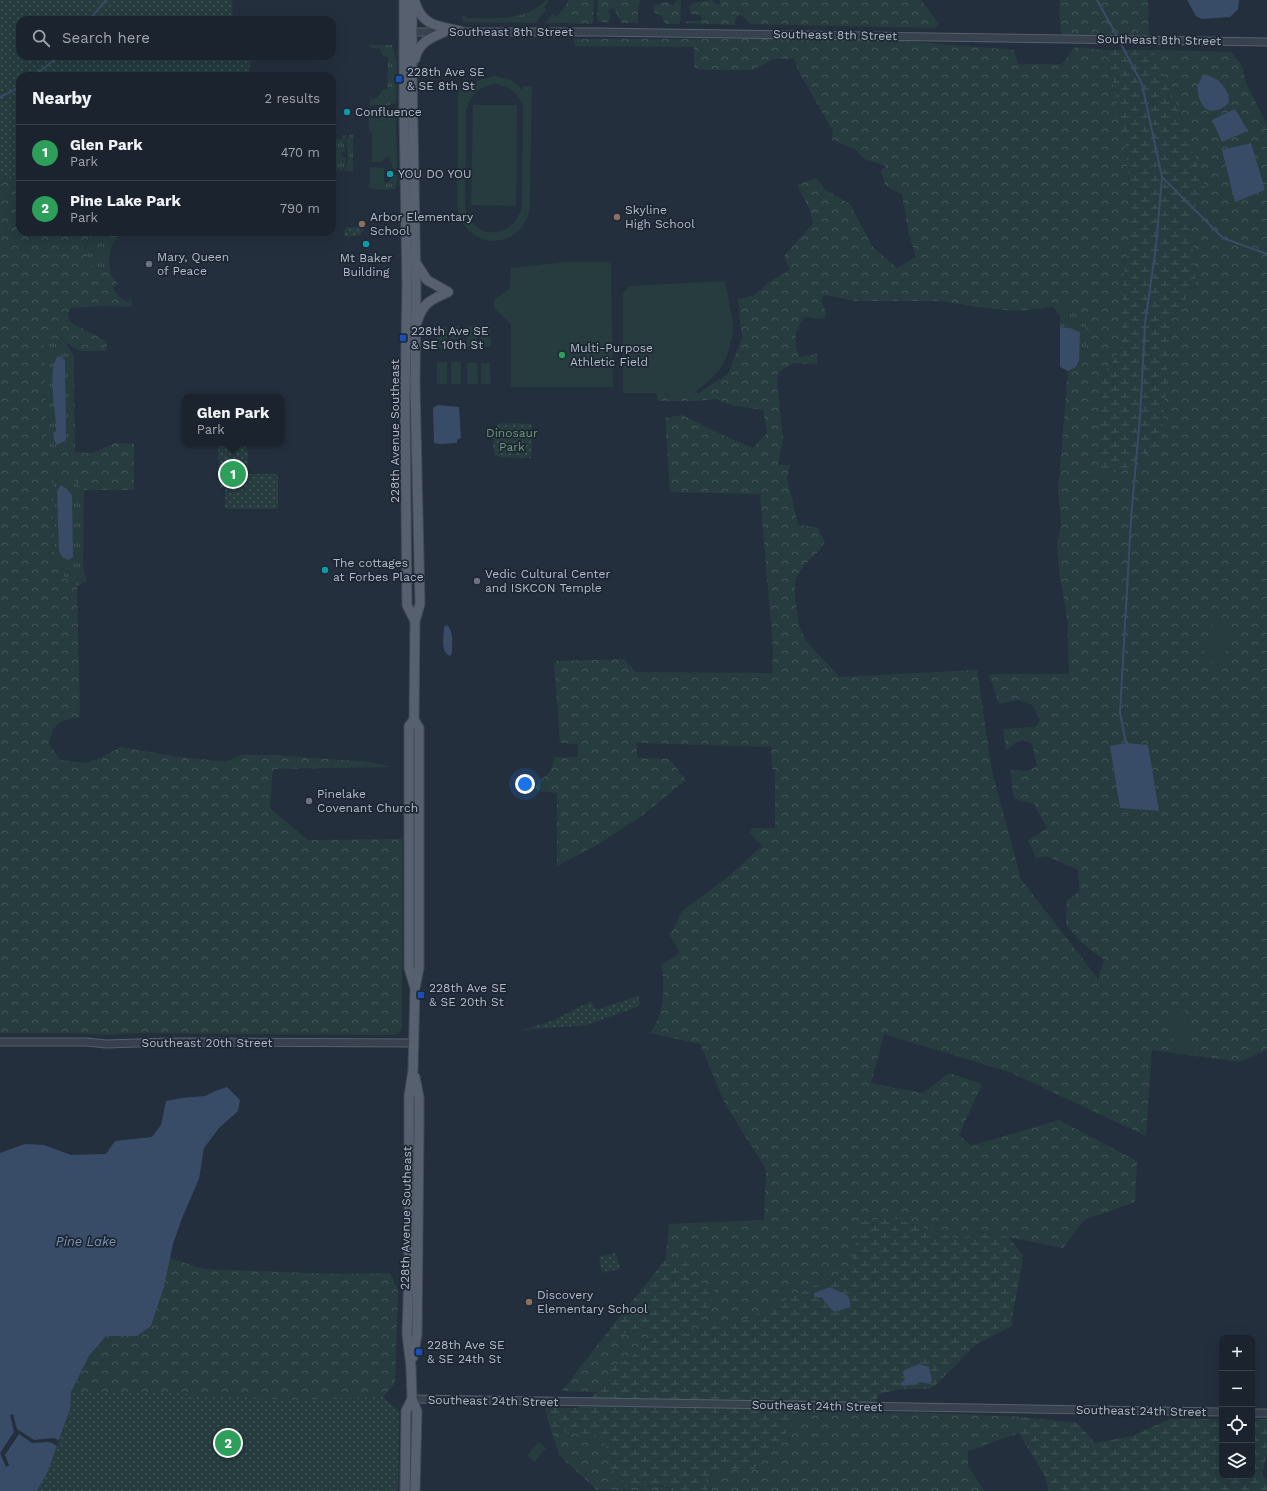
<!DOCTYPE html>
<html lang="en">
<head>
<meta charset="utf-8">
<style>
  :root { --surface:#1b232e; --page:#242b36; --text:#f1f3f6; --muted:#a0a4aa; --line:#39404a; --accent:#8ab4f8 }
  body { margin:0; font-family:"Work Sans",sans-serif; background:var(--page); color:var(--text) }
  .controls { position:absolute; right:12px; bottom:12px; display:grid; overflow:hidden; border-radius:8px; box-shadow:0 4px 16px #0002 }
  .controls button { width:36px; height:36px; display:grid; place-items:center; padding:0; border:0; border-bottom:1px solid var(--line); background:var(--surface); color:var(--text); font:20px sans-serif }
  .you { position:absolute; left:525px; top:784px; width:14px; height:14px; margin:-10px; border:3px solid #fff; border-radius:50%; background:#1a73e8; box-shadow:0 0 0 6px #1a73e833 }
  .badge { display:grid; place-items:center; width:26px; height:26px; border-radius:50%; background:var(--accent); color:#fff; font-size:13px; font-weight:700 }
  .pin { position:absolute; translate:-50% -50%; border:2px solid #fff; box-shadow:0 1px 4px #0006 }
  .popup { position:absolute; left:182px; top:394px; width:102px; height:52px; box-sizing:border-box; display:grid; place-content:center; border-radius:8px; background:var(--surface); filter:drop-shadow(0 1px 3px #0005); font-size:13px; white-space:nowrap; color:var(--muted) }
  .popup b { font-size:15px; color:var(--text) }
  .popup::after { content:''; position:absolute; left:50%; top:100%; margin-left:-8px; border:8px solid transparent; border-top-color:var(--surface) }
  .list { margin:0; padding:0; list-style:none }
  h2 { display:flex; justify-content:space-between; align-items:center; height:52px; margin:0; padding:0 16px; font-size:17px }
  h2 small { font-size:13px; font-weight:400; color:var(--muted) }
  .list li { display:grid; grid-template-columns:26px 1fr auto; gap:12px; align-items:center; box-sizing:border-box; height:56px; padding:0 16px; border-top:1px solid var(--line) }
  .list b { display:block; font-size:15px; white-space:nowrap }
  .list p { margin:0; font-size:13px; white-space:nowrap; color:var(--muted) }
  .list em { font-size:13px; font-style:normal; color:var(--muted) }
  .icon { flex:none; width:22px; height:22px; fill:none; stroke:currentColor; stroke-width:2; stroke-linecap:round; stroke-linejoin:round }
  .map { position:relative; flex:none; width:1267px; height:1491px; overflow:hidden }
  .search { position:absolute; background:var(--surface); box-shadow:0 4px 16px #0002; left:16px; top:16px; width:320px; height:44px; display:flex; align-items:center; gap:10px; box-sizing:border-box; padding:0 14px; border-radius:12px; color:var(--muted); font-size:15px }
  .panel { position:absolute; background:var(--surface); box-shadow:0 4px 16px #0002; left:16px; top:72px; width:320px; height:164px; border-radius:12px }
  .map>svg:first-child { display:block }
  .grass { fill:url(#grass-tufts) }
  .forest { fill:url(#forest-crowns); fill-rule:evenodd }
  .wetland { fill:url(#wetland-marsh) }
  .park { fill:url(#park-dots) }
  .pitch { fill:#263c3f; fill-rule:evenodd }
  .water { fill:#394c67 }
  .pier { fill:#242f3e }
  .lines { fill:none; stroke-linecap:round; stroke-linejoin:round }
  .stream { stroke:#394c67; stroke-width:2 }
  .minor-casing { stroke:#565f6c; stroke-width:9 }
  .major-casing { stroke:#414a57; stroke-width:11 }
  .minor { stroke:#38414e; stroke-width:7 }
  .major { stroke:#56606e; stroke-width:9 }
  .transit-dot { fill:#1a4fb4; stroke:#1d2633; stroke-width:1.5 }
  .culture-dot { fill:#0f9aa8; stroke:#1d2633; stroke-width:1.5 }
  .education-dot { fill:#8d6e63; stroke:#1d2633; stroke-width:1.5 }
  .worship-dot { fill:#6b7280; stroke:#1d2633; stroke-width:1.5 }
  .leisure-dot { fill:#2e9e5b; stroke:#1d2633; stroke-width:1.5 }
  .labels { text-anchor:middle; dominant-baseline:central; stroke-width:3.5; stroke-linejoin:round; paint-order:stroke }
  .street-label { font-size:12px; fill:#b4bcc9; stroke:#1d2633 }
  .poi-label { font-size:12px; fill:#b4bcc9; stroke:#1d2633; text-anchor:start }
  .park-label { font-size:12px; fill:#6b9a76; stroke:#1d2633 }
  .water-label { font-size:13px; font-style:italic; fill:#7c92b1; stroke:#1d2633 }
</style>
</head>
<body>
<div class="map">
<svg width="1267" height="1491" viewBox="0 0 1267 1491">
  <defs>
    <pattern id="grass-tufts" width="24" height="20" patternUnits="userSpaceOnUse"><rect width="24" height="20" fill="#263c3f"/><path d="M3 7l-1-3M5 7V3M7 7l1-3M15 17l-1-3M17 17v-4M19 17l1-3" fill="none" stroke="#435659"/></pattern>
    <pattern id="forest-crowns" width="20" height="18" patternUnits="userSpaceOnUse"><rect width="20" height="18" fill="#263c3f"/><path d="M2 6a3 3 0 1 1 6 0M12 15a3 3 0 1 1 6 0" fill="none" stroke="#435659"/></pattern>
    <pattern id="wetland-marsh" width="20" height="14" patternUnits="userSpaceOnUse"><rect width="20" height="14" fill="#263c3f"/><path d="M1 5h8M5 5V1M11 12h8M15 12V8" fill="none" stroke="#435659"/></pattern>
    <pattern id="park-dots" width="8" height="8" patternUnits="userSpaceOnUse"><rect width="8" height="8" fill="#263c3f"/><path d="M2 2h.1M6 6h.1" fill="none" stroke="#435659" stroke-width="1.8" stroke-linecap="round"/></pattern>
  </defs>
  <rect width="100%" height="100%" fill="#242f3e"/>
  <g class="grass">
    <path d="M546,0L549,1L544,7L547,10L540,16L536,23L463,22L462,16H465L466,18C493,18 526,22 546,0Z"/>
    <polygon points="566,5 566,21 569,23 546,23 552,14 557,17"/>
    <polygon points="369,45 392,45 397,63 396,103 391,104 390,105 370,105 370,99 378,98 383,89 387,89 388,57 383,56 380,49 369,47"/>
    <polygon points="369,113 396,113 397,172 392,167 392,163 390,163 390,151 392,144 394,143 392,138 392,124 389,120 373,121 369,118"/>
    <polygon points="342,135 347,135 344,145 345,151 342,152 341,155 343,157 346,158 345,165 342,171 339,171 339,169 336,169 335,166 335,139 342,139"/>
    <polygon points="349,135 353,135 353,171 344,171 348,160 346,141"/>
    <path d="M390,168L397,176V183L395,189C386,189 374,192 368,186L370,184L385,185L386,182H390Z"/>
    <path d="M91,232H117L119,236C109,247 108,257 110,273C104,270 97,268 92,265C80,258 88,241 91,232Z"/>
    <path d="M1053,307L1077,310C1094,331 1089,341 1081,365L1076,367L1079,361L1070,328L1060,327V316Z"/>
    <polygon points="47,340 65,342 74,356 75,453 46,450 44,342"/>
    <polygon points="53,478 72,478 84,490 83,567 87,581 77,586 65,578 54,557"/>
  </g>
  <g class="forest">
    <polygon points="569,0 594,0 593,21 592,24 569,23 566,21 566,5"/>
    <polygon points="598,0 640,0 638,10 638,23 622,23 614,9 611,8 608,11 610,15 609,22 601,22 597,20"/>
    <polygon points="677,0 681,0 680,24 665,24 662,16 654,12 654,5 666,2 673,5"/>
    <polygon points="712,0 716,4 720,4 720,0 921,0 938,23 937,26 934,28 750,24 744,17 740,15 736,17 735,25 684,23 688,21 700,21 702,18 700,15 691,14 689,7 693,3"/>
    <polygon points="1059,0 1148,0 1149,40 1061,38"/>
    <path d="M574,39H880L1014,50L1018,64H1062L1075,47L1106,50L1125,139L1132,215L1122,289V349L1104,373L1099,426V478L1167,371L1172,317L1196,286L1190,217L1205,187L1177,106L1153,50L1231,52L1242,66L1246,83L1267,125V1050L1239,1062L1152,1050L1146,1136L1012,1073L884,1034L871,1083L923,1093L949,1073L982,1084L959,1135L971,1146L1059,1120L1137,1161L1135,1202L1084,1220L1063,1248L981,1232L959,1239L893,1218L852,1268L745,1320L685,1333L679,1326L687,1321L704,1284L693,1283L687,1275L689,1264L666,1259L669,1224L764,1220L766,1169L725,1104L700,1044L650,1033C653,1028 656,1024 658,1019C664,1005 665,978 661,965L680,953L669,934L673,930L682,911L729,876L762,846L750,833L752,828H775V770L772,769L771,747L637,743V758L669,759L686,780L643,815L599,844L557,866V793L538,791L536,786L538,781C549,775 553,769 554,757H578V744L560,743L554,661L624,659L636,672L772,673L773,649L760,494L670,492L665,418L682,415L721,434L753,448L767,433L763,410L731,405L716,399L695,401H658L656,393H699L728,374L742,338L738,299L753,296L772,280L790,270L784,256L813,223L810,210L797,185L816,178L826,190L850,204L872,246L897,268L916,257L909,235L902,195L885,185L881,171L886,166L865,159L856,150L832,140L833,131L798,70L794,59H774L753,70H705L694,68V47L575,46ZM825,295L855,301H942L976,307L1017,311L1053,307L1077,310C1094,331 1089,341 1081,364L1068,371L1058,492L1061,524L1057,542L1059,572L1067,617L1069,674H989L999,704L1018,700L1032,705L1040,720L1035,727L1003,729L1006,750C1016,743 1021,736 1032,744L1037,766L1027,771L1010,770L1014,799L1034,804L1047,828L1028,840L1036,858L1046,856L1078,870L1080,891L1067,900L1066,925L1081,942L1104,960L1098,979L1021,879L992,771L977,670L840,677L806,641L799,626L795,596V580L803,566L815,555L825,542L817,527L798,525L787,477L790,465H778L783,439L777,382L778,373L793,363L817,364V354L799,357C794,340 793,331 805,317L825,319L826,312L821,300Z"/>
    <path d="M0,177L20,180V232H91L85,247L87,257L91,265L110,273L118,284L113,288L118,296L128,302L131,298L132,307L104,306L71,308L68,314L70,322L106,341L107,346L106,351H80L65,342L47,340L44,342L47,450L93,453L115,443L134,444V490H84L72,478H53L54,557L65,578L77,586L80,717C60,721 53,722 49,744L60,760L86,763L102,757L121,747L173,756L226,762L241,755H275L370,762L390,767L273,769L270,808L308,840L402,839V1027L400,1032L394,1035L140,1033L107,1035L73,1033H0Z"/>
    <polygon points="170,1258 203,1269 339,1274 390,1273 398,1290 395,1383 383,1397 399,1412 397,1491 37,1491 48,1471 70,1409 71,1392 89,1356 106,1336 137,1336 151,1326 164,1287"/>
    <polygon points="632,1329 648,1331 650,1341 632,1356 609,1383 597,1392 562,1391 598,1344 621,1336"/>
    <polygon points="803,1412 933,1413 1021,1417 1019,1433 968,1451 968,1466 984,1491 708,1491 706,1478 728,1469 753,1470 781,1439"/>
    <polygon points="550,1427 568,1433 582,1433 597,1438 606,1446 609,1466 621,1477 626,1488 655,1486 675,1488 678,1491 597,1490 559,1455"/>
  </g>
  <g class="wetland">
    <polygon points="1106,50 1153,50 1177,106 1205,187 1190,217 1196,286 1172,317 1161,442 1128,467 1099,478 1099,426 1104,373 1122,349 1122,289 1132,215 1125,139"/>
    <path d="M893,1218L959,1239L981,1232L1008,1237L1023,1255C1021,1279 1013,1302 1012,1326L975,1345L938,1383L930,1389H901L879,1394L871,1412H803L781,1439L753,1470L728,1469L706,1478L708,1491H678C669,1482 638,1487 626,1488L621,1477L609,1466L606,1446L597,1438L582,1433H568L550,1427L545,1408H577L609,1383L611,1368L632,1356L650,1341L648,1331L632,1329L621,1336L598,1344L666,1259L689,1264L687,1275L693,1283L704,1284L714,1290C709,1317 701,1313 680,1326L685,1333L745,1320L851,1268L860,1221Z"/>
    <polygon points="1021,1417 1077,1423 1095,1443 1132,1436 1170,1419 1222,1419 1222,1476 1252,1476 1252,1419 1267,1419 1267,1452 1262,1475 1267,1481 1267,1491 1049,1491 1044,1474 1019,1433"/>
  </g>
  <g class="park">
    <polygon points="0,0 232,0 233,20 20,20 20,56 248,56 251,62 248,76 20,76 20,180 0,177"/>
    <polygon points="357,225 362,225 363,231 361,232 361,235 345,237 344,230 346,229 346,227 357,227"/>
    <path d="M503,423L532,424L531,458L501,457L495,455C492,446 493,434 497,425Z"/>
    <polygon points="220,443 245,443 248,453 248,474 278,474 278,509 227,509 225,507 225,488 219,488 218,445"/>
    <polygon points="638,996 640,1003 637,1007 587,1025 523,1030 554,1020 591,1001 595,1008 599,1009"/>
    <polygon points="616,1253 620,1269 602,1273 599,1257"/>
    <path d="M71,1392L171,1393L287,1400L383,1397L399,1412L398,1490L37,1491C53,1461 68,1426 71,1392Z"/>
  </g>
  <g class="pitch">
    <path d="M495,76L511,80L523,90V86H532L530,208C522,253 464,251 457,206L458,90H466L479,80ZM495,84C509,86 518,93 523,106L522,207C513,241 472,241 465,206L466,113C469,96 478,86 495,84Z"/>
    <polygon points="473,105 517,105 516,206 471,205"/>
    <polygon points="369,118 373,121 389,120 392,124 392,138 394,138 394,144 392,144 392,151 390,151 390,157 387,157 381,162 372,162 372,133 369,132"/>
    <polygon points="370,167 384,168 384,182 386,182 386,185 370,184"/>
    <polygon points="566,262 607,262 611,264 613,387 511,387 511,324 494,308 494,300 510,288 511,268"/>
    <polygon points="725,281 733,323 732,336 729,350 723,365 711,379 694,393 623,393 623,294 629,286"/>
    <polygon points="477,325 477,347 467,347 467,326"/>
    <polygon points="480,325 490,325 491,347 481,347"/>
    <polygon points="460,326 460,348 451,348 450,327"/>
    <rect x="437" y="327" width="10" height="21"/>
    <rect x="437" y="362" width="10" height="22"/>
    <rect x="451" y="362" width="10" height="22"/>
    <polygon points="467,363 477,363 478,384 467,384"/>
    <polygon points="481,363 490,363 491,384 481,384"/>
    <polygon points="1214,622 1234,628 1221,665 1202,658"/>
    <polygon points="1186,1011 1193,1052 1176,1055 1169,1014"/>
    <polygon points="538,1442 546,1448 535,1462 527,1456"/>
  </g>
  <g class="water">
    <polygon points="1187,0 1239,0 1238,9 1230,17 1202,19 1196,16"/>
    <path d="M1205,75C1219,77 1229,89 1229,103C1224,107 1219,111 1212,111C1202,111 1196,94 1198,85C1199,81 1202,78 1205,75Z"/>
    <polygon points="1235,109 1248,131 1222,142 1212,120"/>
    <polygon points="1251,143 1265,190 1235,202 1222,150"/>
    <polygon points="1060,327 1070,328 1080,332 1079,361 1076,367 1068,371 1060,367"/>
    <path d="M58,356L62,357L65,360L66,440L57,445L54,440L53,433L56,431C57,412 46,371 58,356Z"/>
    <polygon points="438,405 459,407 461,438 457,440 457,443 439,444 434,443 433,408 434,407"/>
    <polygon points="61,485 67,489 72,495 73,557 68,560 62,557 59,551 57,491"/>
    <path d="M447,625C454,632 452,644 452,653L450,656C440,652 444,636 444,627Z"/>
    <polygon points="1126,743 1148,745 1159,811 1120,808 1110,746"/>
    <polygon points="227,1087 240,1100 238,1111 219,1128 204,1148 199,1179 182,1218 173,1244 164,1287 151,1326 137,1336 106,1336 89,1356 71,1392 70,1409 48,1471 37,1491 0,1491 0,1153 25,1144 44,1145 71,1155 106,1154 115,1141 152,1137 161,1125 166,1101 182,1098 205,1096 215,1091"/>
    <path d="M830,1287L848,1296L849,1298L851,1307C844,1308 840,1312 833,1311L821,1297L818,1298L814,1295V1293Z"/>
    <polygon points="919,1364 929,1367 932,1380 930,1384 919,1382 910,1385 902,1386 900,1384 905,1379 903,1373 904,1370"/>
  </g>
  <polygon class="pier" points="13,1414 17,1429 34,1440 53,1438 59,1440 57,1446 50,1442 32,1443 19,1434 5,1455 9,1465 6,1467 0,1453 14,1432 10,1415"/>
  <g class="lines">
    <g class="stream">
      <polyline points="1097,0 1118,38"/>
      <polyline points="89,20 106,0"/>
      <polyline points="1120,42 1142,84 1162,177 1223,238 1267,254"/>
      <polyline points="34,76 59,56"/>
      <polyline points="0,97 20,87"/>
      <polyline points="1126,743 1120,713 1131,519 1140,416 1145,324 1156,246 1162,177"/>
    </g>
    <g class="minor-casing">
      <g id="minor">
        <polyline points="408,32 441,32"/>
        <polyline points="456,32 596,32 1267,42"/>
        <polyline points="0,1042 87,1042 106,1044 168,1042 414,1043"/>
        <polyline points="412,1399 1222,1412"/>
        <polyline points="1252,1413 1267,1413"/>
      </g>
    </g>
    <g class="major-casing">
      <g id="major">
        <polyline points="404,0 404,114 407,285 405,401 407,605 415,621"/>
        <polyline points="412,0 412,74 416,286 415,384 420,604 415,621 414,720 419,728 419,968 415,988 413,1070 409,1096 409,1270 407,1334 411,1367 412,1399 417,1411 415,1491"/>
        <path d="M415,2C422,26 438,26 460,31"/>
        <path d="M415,59C418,43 430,38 444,32"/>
        <polyline points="416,263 427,280 448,292"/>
        <path d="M417,322C423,303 430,300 448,292"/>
        <polyline points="414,720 409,726 409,968 414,985"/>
        <polyline points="413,1357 417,1335 419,1123 419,1098 415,1077"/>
        <polyline points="405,1491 406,1411 412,1399"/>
      </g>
    </g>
    <use href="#minor" class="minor"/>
    <use href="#major" class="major"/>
  </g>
  <g class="transit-dot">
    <rect x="395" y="75" width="8" height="8" rx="2"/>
    <rect x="399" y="334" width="8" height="8" rx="2"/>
    <rect x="417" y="991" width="8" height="8" rx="2"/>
    <rect x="415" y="1348" width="8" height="8" rx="2"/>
  </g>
  <g class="culture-dot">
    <circle cx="347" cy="112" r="4"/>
    <circle cx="390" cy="174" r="4"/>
    <circle cx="366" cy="244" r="4"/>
    <circle cx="325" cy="570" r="4"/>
  </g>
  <g class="education-dot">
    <circle cx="617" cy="217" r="4"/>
    <circle cx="362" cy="224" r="4"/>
    <circle cx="529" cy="1302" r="4"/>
  </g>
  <g class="worship-dot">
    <circle cx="149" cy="264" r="4"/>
    <circle cx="477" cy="581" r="4"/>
    <circle cx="309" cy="801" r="4"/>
  </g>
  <circle class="leisure-dot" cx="562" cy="355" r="4"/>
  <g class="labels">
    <g class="street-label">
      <text x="511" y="32">Southeast 8th Street</text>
      <text transform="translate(835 35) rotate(1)">Southeast 8th Street</text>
      <text transform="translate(1159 40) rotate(1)">Southeast 8th Street</text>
      <text transform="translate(395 431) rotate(-90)">228th Avenue Southeast</text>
      <text x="207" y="1043">Southeast 20th Street</text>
      <text transform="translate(406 1218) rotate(-89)">228th Avenue Southeast</text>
      <text transform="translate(493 1401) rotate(1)">Southeast 24th Street</text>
      <text transform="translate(817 1406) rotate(1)">Southeast 24th Street</text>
      <text transform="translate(1141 1411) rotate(1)">Southeast 24th Street</text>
    </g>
    <g class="poi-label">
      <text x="407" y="72">228th Ave SE<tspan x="407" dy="14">&amp; SE 8th St</tspan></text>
      <text x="355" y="112">Confluence</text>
      <text x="398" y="174">YOU DO YOU</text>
      <text x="625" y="210">Skyline<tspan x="625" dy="14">High School</tspan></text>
      <text x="370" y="217">Arbor Elementary<tspan x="370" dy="14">School</tspan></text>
      <text x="157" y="257">Mary, Queen<tspan x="157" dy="14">of Peace</tspan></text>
      <text x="366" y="258" text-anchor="middle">Mt Baker<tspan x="366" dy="14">Building</tspan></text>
      <text x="411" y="331">228th Ave SE<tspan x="411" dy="14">&amp; SE 10th St</tspan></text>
      <text x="570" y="348">Multi-Purpose<tspan x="570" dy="14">Athletic Field</tspan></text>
      <text x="333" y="563">The cottages<tspan x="333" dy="14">at Forbes Place</tspan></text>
      <text x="485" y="574">Vedic Cultural Center<tspan x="485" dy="14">and ISKCON Temple</tspan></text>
      <text x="317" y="794">Pinelake<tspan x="317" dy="14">Covenant Church</tspan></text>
      <text x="429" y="988">228th Ave SE<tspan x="429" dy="14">&amp; SE 20th St</tspan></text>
      <text x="537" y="1295">Discovery<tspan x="537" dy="14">Elementary School</tspan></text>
      <text x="427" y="1345">228th Ave SE<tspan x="427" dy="14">&amp; SE 24th St</tspan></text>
    </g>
    <g class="park-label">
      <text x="512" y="433">Dinosaur<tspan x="512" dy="14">Park</tspan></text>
    </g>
    <g class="water-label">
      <text x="86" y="1241">Pine Lake</text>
    </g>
  </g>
</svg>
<div class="controls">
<button>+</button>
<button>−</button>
<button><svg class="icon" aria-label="locate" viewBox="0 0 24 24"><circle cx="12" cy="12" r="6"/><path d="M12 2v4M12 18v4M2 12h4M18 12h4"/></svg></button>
<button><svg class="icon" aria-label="layers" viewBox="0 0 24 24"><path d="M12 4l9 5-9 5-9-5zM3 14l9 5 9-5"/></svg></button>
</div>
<div class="you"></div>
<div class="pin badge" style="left:233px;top:474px;background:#2e9e5b">1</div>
<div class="popup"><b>Glen Park</b>Park</div>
<div class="pin badge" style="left:228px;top:1443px;background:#2e9e5b">2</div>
<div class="search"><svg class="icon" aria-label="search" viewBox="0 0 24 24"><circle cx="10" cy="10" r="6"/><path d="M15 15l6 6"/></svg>Search here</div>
<section class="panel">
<h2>Nearby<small>2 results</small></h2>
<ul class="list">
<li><span class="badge" style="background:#2e9e5b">1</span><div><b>Glen Park</b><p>Park</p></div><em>470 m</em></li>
<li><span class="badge" style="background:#2e9e5b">2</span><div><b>Pine Lake Park</b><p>Park</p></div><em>790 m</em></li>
</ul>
</section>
</div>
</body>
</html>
